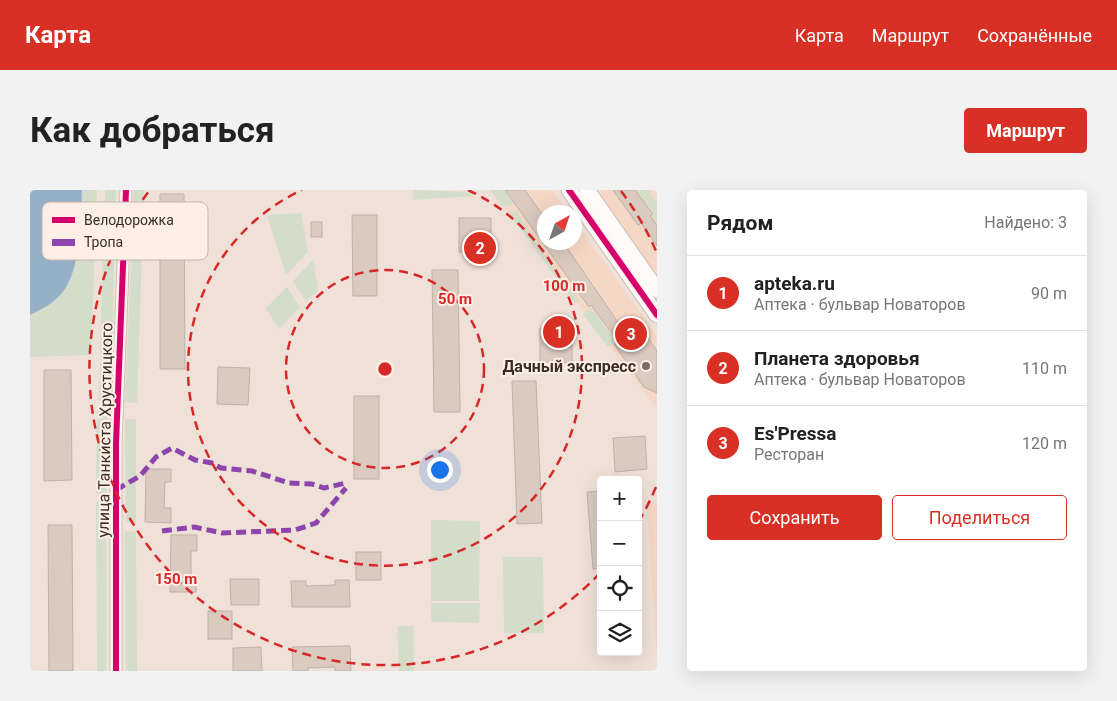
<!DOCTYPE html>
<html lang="ru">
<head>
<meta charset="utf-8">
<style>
  :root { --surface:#fff; --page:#f2f2f2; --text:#222; --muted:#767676; --line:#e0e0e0; --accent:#d93025 }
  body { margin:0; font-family:Roboto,sans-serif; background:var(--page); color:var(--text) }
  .controls { position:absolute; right:15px; bottom:15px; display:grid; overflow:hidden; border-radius:5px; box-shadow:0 5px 20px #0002 }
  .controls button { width:45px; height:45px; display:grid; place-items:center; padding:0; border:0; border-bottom:1px solid var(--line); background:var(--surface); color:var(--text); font:25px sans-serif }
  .compass { position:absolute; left:507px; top:15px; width:45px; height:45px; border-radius:50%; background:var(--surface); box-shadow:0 5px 20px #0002; rotate:40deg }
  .you { position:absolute; left:409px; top:279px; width:18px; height:18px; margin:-12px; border:4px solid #fff; border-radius:50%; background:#1a73e8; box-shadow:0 0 0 8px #1a73e833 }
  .badge { display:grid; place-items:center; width:32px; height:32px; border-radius:50%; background:var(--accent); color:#fff; font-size:16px; font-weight:700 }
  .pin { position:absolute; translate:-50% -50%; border:2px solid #fff; box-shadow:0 1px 5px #0006 }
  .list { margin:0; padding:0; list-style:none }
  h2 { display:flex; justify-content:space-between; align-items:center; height:65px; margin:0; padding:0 20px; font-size:21px }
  h2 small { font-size:16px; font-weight:400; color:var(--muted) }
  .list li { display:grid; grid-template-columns:32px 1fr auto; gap:15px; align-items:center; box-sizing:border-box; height:75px; padding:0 20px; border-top:1px solid var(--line) }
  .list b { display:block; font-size:19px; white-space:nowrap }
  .list p { margin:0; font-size:16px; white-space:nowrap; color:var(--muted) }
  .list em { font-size:16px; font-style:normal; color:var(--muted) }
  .actions { display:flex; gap:10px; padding:15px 20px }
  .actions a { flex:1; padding:11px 0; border:1px solid var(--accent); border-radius:5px; text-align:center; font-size:18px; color:var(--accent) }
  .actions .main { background:var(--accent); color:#fff }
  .icon { flex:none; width:28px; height:28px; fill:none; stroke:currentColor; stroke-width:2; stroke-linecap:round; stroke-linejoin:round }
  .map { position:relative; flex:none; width:627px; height:481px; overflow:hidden; border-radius:5px }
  header { display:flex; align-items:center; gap:30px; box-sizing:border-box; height:70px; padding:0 25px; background:var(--accent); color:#fff }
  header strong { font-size:24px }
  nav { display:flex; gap:28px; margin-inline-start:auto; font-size:18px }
  .intro { display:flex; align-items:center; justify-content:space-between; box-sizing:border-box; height:120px; padding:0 30px }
  h1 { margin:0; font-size:35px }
  .button { padding:12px 22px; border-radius:5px; background:var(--accent); color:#fff; font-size:18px; font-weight:700 }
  main { display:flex; gap:30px; padding:0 30px }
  aside { flex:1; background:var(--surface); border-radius:5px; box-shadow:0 5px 20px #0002 }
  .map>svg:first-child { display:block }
  .built { fill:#f5d7c5 }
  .green { fill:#d3ddc9 }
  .water { fill:#96b0c7 }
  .building { fill:#dbcac0; stroke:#bdb1a9 }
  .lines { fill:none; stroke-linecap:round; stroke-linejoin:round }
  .minor-casing { stroke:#cbbeb6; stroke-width:13 }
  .tertiary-casing { stroke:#cbbeb6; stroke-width:17 }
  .minor { stroke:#fdfaf9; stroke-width:11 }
  .tertiary { stroke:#fdfaf9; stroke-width:15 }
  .quiet { stroke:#8e44ad; stroke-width:5; stroke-dasharray:10 5; stroke-linecap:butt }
  .cycleway-casing { stroke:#fdeee6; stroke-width:9 }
  .cycleway { stroke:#d6006c; stroke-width:6 }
  .ring { fill:none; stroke:#d62828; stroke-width:2.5; stroke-dasharray:9 6 }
  .poi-dot { fill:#7a6c64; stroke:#fdeee6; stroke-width:2 }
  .labels { text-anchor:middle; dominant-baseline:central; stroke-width:4; stroke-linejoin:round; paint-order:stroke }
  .poi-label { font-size:16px; font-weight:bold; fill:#3a2d25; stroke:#fdeee6; text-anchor:end }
  .street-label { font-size:16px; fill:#3a2d25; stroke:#fdeee6 }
  .key { fill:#fdeee6; stroke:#c2b4ac; stroke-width:1 }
  .key-label { font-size:14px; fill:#3a2d25 }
  .centre { fill:#d62828; stroke:#fdeee6; stroke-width:2.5 }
  .ring-label { font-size:15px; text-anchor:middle; font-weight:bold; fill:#d62828; stroke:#fdeee6; stroke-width:4; stroke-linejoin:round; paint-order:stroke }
</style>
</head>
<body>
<header>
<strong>Карта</strong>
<nav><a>Карта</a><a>Маршрут</a><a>Сохранённые</a></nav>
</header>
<div class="intro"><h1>Как добраться</h1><a class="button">Маршрут</a></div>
<main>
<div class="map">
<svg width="627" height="481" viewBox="0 0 627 481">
  <rect width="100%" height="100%" fill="#f0e1d8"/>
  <g class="built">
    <polygon points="463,0 522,0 538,22 514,22 514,52 544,52 545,31 627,146 627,219"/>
    <polygon points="560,0 627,0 627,94"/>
    <polygon points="627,309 627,473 617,317"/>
  </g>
  <g class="green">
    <path d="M52,0H67L61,165L0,167V125C12,119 23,114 32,103C51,80 51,29 52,0Z"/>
    <polygon points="75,0 86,0 82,164 70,163"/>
    <polygon points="104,0 114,0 107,213 95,212"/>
    <polygon points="383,0 443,2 444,6 384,10"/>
    <polygon points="460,0 474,0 484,14 473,17"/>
    <polygon points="606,0 618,0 627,12 627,30 622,34 620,31 624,24"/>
    <polygon points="487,20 500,46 549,111 545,113 478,22"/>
    <polygon points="271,23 278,62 256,85 237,25"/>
    <polygon points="283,70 288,101 276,111 263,91"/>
    <polygon points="257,97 270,117 249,139 236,118"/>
    <polygon points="561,118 586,151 578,157 553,124"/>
    <polygon points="70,172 79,173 78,212 69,211"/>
    <polygon points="67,219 77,220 76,304 66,304"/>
    <polygon points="95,229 106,229 106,334 96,332"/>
    <polygon points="76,311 76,481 67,481 66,312"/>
    <polygon points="401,330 450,331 449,411 401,411"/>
    <polygon points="95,341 106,342 107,481 96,481"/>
    <polygon points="473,367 513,367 514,443 474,443"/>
    <polygon points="401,413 450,413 449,433 401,432"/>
    <polygon points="367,436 383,436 384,481 369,481"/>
  </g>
  <path class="water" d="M0,0H52C51,29 51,80 32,103C23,114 12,119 0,125Z"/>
  <g class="building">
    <polygon points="475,0 495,0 514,27 514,52 533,52 594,141 613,140 627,161 627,203 614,197 584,154 588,151 561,115 559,117"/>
    <polygon points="583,0 605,0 623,24 620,26 627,35 627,56 611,33 608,35"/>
    <polygon points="130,4 154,4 155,179 130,179"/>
    <polygon points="322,25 347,25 347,106 323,106"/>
    <rect x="429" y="28" width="32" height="34"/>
    <rect x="281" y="32" width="11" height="15"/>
    <polygon points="402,80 428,80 430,222 404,222"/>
    <polygon points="510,138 542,138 542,173 510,172"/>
    <polygon points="188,177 220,178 218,215 187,214"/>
    <polygon points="14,180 41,180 42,290 14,291"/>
    <polygon points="482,191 506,191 512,333 487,334"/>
    <rect x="324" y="206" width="25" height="83"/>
    <polygon points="615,246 617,279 585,282 583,248"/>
    <polygon points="116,279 141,279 141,292 135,292 134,318 141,318 141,333 115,332"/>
    <polygon points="571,301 571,379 563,379 557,302"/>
    <polygon points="18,335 42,335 43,481 19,481"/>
    <polygon points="141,345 167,345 167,361 161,361 161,386 166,387 166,402 140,402"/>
    <rect x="326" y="362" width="25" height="28"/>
    <polygon points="200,389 229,389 229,415 201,415"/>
    <polygon points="305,390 319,390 320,417 262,417 261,391 276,391 276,396 305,395"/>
    <rect x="178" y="421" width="24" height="28"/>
    <polygon points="320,456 321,481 305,481 305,477 278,478 278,481 263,481 262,457"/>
    <polygon points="231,457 232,481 203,481 203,458"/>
  </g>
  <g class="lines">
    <g class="minor-casing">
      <polyline id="minor" points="86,481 86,253 96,0"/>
    </g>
    <g class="tertiary-casing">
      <g id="tertiary">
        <polyline points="539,0 627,125"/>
        <polyline points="557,0 627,100"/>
      </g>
    </g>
    <use href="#minor" class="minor"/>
    <use href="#tertiary" class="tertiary"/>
    <g class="quiet">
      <polyline points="86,300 110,286 126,267 142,258 165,270 182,273 191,278 222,281 259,293 282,294 294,298 316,293"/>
      <polyline points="132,341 164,337 192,343 265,340 286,333 316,298"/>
    </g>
    <g class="cycleway-casing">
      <g id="cycleway">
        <polyline points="539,0 627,125"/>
        <polyline points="86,481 86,253 96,0"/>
      </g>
    </g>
    <use href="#cycleway" class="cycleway"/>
  </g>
  <g class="ring">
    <circle cx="355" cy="179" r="99"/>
    <path d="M438 0A197 197 0 1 1 272 0"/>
    <path d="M626 297A296 296 0 0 1 609 331M570 383A296 296 0 0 1 119 1M591 1A296 296 0 0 1 626 61"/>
  </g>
  <circle class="poi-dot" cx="616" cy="176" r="5"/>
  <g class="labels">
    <g class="poi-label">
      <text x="606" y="176">Дачный экспресс</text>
    </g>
    <g class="street-label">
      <text transform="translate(75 240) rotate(-89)">улица Танкиста Хрустицкого</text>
    </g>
  </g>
  <rect x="12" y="12" width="166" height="58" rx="8" class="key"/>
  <rect x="22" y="27" width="23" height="6" fill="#d6006c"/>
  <rect x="22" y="49" width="23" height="7" fill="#8e44ad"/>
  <g class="key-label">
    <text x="54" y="35">Велодорожка</text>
    <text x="54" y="57">Тропа</text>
  </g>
  <circle cx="355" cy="179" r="8" class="centre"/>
  <g class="ring-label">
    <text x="534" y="101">100 m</text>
    <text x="425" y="114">50 m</text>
    <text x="146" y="394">150 m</text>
  </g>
</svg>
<div class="controls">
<button>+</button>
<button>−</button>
<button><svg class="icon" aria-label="locate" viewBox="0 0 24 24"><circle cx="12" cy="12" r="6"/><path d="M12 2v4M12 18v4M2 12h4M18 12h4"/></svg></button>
<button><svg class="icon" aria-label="layers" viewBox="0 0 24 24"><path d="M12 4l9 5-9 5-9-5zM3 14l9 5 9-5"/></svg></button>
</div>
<svg class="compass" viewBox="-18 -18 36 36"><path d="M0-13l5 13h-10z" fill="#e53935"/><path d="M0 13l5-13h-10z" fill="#767676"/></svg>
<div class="you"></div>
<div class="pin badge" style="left:529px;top:142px">1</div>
<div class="pin badge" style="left:450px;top:58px">2</div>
<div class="pin badge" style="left:601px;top:144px">3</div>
</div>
<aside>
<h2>Рядом<small>Найдено: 3</small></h2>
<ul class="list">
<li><span class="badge">1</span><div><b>apteka.ru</b><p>Аптека · бульвар Новаторов</p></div><em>90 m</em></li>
<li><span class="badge">2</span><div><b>Планета здоровья</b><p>Аптека · бульвар Новаторов</p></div><em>110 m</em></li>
<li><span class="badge">3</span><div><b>Es'Pressa</b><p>Ресторан</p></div><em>120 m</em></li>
</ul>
<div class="actions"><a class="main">Сохранить</a><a>Поделиться</a></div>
</aside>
</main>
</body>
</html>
